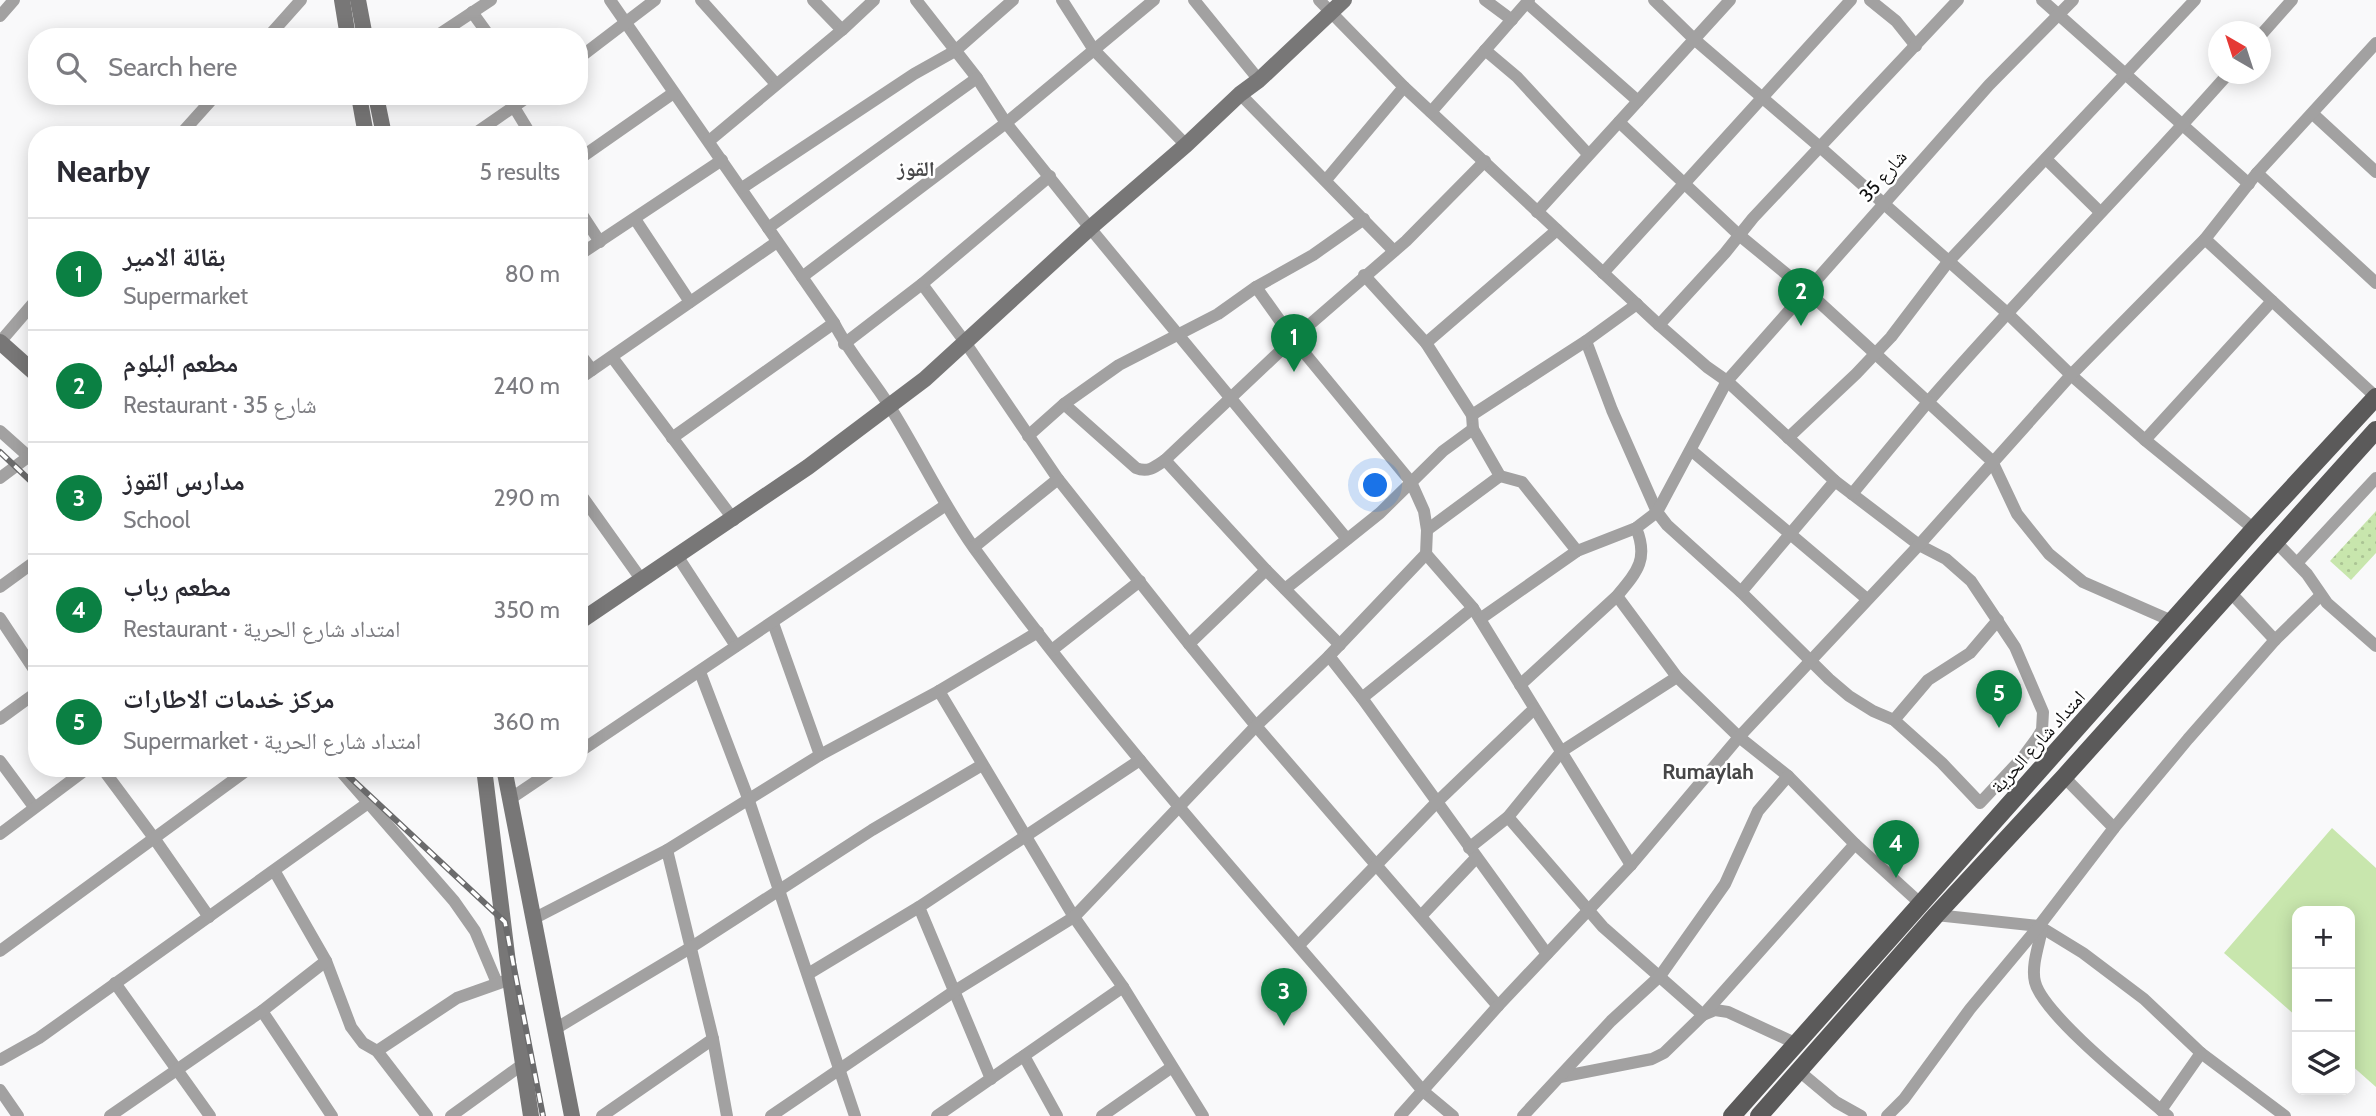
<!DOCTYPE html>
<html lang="en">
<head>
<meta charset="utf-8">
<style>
  :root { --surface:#fff; --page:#f7f7f7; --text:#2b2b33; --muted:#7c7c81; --line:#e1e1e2; --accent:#0b8043 }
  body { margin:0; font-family:Cabin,"Noto Naskh Arabic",sans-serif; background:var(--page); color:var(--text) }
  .controls { position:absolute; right:21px; bottom:21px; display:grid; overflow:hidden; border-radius:14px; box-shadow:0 4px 18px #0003 }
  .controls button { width:63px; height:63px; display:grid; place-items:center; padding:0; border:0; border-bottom:2px solid var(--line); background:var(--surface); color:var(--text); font:35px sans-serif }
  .compass { position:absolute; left:2208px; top:21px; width:63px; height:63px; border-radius:50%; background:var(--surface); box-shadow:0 4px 18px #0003; rotate:321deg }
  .you { position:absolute; left:1376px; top:486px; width:24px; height:24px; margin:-18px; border:5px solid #fff; border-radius:50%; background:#1a73e8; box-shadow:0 0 0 10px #1a73e833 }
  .badge { display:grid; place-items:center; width:46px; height:46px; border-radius:50%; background:var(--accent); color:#fff; font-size:23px; font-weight:700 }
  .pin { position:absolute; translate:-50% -58px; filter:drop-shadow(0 2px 4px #0008) }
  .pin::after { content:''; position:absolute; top:37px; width:24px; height:21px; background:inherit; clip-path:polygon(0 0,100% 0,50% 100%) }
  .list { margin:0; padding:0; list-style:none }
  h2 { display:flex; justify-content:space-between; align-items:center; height:91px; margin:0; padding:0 28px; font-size:30px }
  h2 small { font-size:23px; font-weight:400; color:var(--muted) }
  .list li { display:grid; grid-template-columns:46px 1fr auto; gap:21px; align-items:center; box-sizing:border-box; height:112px; padding:0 28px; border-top:2px solid var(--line) }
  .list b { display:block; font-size:26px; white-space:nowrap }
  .list p { margin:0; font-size:23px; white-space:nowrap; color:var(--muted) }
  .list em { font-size:23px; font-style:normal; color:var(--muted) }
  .icon { flex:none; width:38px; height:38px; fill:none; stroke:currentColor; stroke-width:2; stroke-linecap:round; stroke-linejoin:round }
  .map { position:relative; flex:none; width:2376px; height:1116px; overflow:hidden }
  .search { position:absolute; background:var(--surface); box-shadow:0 4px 18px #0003; left:28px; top:28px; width:560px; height:77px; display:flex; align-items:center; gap:18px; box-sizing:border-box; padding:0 24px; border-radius:28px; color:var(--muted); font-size:26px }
  .panel { position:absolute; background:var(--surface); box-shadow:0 4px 18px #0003; left:28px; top:126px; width:560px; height:651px; border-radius:28px }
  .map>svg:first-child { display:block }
  .grass { fill:#c8e6ad }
  .garden { fill:url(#garden-dots) }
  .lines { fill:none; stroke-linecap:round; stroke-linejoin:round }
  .street { stroke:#a2a1a1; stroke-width:12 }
  .secondary { stroke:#787777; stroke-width:16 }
  .primary { stroke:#5b5a5a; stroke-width:18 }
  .rail-casing { stroke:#6b6b6c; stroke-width:6 }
  .rail { stroke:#fff; stroke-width:3.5; stroke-dasharray:10; stroke-linecap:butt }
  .labels { text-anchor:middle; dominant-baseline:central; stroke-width:5; stroke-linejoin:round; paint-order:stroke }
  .street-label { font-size:19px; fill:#0e0e0e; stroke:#fff }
  .neighbourhood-label { font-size:21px; font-weight:bold; fill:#474748; stroke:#fff }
</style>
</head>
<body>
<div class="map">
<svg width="2376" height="1116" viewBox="0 0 2376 1116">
  <defs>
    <pattern id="garden-dots" width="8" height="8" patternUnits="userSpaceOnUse" patternTransform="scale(1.75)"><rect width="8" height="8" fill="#c8e6ad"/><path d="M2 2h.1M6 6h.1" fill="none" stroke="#abc494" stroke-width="1.8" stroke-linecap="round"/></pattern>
  </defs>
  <rect width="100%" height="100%" fill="#f9f9fa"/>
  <polygon class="grass" points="2332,828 2376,868 2376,1087 2350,1064 2350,911 2297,911 2297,1017 2224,953"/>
  <polygon class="garden" points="2376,511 2376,553 2351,580 2330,561"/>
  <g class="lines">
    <g class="street">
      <path d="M610,0C684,108 760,215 834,323C849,353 872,378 890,407C919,453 942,503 974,548C1112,738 1271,912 1423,1091L1453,1116"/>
      <polyline points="701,0 776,84"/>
      <polyline points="813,0 842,30"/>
      <polyline points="916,0 977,78 1006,123 1090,228 1347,539"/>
      <polyline points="1062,0 1094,50 1186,145"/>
      <polyline points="1194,0 1259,80"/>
      <polyline points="1319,0 1404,87 1659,325 1707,367 1727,381 1835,481 1919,545 1946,559 1971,581 2015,647 2043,712 2042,730 2037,738 2023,757 1980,803 1942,763 1894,720 1873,711 1849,696 1829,679 1741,592 1667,525 1657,512 1612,410 1586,341"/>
      <polyline points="1485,0 1512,20"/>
      <polyline points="1654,0 1694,39 1821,148 2006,312 2071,375 2145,440 2254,529"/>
      <polyline points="1870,0 1896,21 1916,46"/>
      <polyline points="2042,0 2249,184"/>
      <polyline points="1527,3 1638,101"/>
      <polyline points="472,12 490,37"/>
      <polyline points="0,16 14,0"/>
      <polyline points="2260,36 2292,0"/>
      <polyline points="268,37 301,0"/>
      <polyline points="435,37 491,0"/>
      <polyline points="1485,50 1517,77 1588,154"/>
      <polyline points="579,58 655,0"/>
      <polyline points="1240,94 1394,251"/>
      <polyline points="514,107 531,135"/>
      <polyline points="1431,112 1529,0"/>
      <polyline points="2313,114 2376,172"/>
      <path d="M1619,122L1739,235L1807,291L1928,402C2025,290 2130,185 2228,74"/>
      <polyline points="180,135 215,96"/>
      <polyline points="473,135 529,96"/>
      <polyline points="709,141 842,30 874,0"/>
      <polyline points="579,159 672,94"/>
      <polyline points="2046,159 2100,212"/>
      <polyline points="2257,173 2376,283"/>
      <polyline points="1326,180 1404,87"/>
      <polyline points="742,188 914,74 955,51 1013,0"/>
      <polyline points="579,210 600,242"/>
      <polyline points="1537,212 1730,0"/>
      <polyline points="635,219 690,302"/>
      <polyline points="768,228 977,78"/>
      <polyline points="2205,239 2376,397"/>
      <polyline points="579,255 722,160"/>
      <polyline points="1603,273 1851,0"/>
      <polyline points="1364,275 1426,343 1472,415 1473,429 1500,476 1522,482 1577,551"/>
      <polyline points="802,277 1006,123 1154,0"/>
      <polyline points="922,284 965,342 1058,479 1189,644 1256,726 1498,1006"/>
      <polyline points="1659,325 1725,253 1753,218 1958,0"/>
      <polyline points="0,342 37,299"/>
      <polyline points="1426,343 1557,230"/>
      <polyline points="844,344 922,284 1050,176"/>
      <polyline points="579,353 592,370"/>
      <polyline points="612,357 734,520"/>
      <polyline points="579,379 777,242"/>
      <path d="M1064,404L1136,468C1148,473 1155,467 1165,460L1293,339L1406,241L1485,161"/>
      <polyline points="1472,415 1586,341 1637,304"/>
      <polyline points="0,431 37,464"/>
      <polyline points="1028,436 1064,404 1119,365 1218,314 1256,287 1313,255 1364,219"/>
      <polyline points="672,438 834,323"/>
      <polyline points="1788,438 1856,374 1891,337 1948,262 2195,0"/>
      <polyline points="2145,440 2272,301"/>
      <polyline points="1692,451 1867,599"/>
      <polyline points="1165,460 1266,570 1340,645"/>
      <polyline points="0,478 28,457"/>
      <polyline points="579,492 641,579"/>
      <polyline points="1852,494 1928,402 1992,461 2017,514 2049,554 2083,582 2172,621"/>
      <polyline points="1427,530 1500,476"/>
      <polyline points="2275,541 2307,574 2327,603 2376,646"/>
      <polyline points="974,547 1058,479"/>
      <polyline points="1426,554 1473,608 1631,865"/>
      <polyline points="678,557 736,646"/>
      <polyline points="2297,563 2376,478"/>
      <polyline points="0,587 37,560"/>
      <polyline points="1285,589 1380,513 1443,451 1473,429"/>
      <polyline points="1741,592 1835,481"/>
      <polyline points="2230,592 2275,640"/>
      <polyline points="1617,596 1677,677 1739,737 1788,776 1855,844 1921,904"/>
      <polyline points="0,618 37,674"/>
      <polyline points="1480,619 1577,551 1636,528 1657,512 1727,381 1989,85 2073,0"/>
      <polyline points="773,623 820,755"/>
      <polyline points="1189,644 1266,570"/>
      <polyline points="1052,650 1140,581"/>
      <polyline points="1329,656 1362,698 1547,954"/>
      <polyline points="700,672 748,798 855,1116"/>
      <path d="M1520,685L1617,596C1637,572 1649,559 1636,528"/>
      <polyline points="939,691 1074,917 1123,987 1203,1116"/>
      <polyline points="1362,698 1473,608"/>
      <polyline points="0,719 37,692"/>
      <polyline points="1894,720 1928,680 1970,653 1998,620"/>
      <polyline points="579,752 946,505"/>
      <polyline points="0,761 34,807"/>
      <polyline points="102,768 154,838 209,917"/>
      <polyline points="338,768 454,901 475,931 497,983"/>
      <polyline points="2064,777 2114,828"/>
      <polyline points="510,799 556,768"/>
      <polyline points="1508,817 1603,927 1703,1015 1715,1010 1728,1012 1797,1044"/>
      <polyline points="0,834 88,768"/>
      <polyline points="1469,848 1508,817 1562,751 1677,677"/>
      <polyline points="667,850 713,1039 727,1116"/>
      <polyline points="275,872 326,961 351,1027 363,1043 377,1051 427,1116"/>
      <polyline points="919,907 991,1079"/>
      <polyline points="1936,915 2039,926 2083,953 2144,999 2201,1053 2285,1116"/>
      <polyline points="1421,916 1476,858"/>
      <polyline points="533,919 667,850 820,755 939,691 1038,632"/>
      <path d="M2042,929C2039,945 2031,966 2035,982C2043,1015 2139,1091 2168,1116"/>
      <polyline points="1299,945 1437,802 1534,709"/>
      <polyline points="0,951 250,768"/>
      <polyline points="808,974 919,907 1140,760"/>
      <polyline points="115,983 210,1116"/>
      <polyline points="262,1011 332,1116"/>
      <polyline points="555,1029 690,948 872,830 982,765"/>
      <polyline points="377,1051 457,998 505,981"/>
      <polyline points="1024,1056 1057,1116"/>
      <polyline points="0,1060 39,1038 368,803"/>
      <polyline points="1799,1071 1836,1102 1861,1116"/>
      <polyline points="1560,1077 1652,1059 1664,1053 1703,1015 1855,844"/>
      <polyline points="0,1090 18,1116"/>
      <polyline points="2161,1110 2201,1053"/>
      <polyline points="110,1116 262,1011 326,961"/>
      <polyline points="451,1116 523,1064"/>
      <polyline points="602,1116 713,1039"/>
      <polyline points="771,1116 953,992 1074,917 1256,726 1329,656 1426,554 1427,530 1424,511 1411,482 1293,339 1256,287"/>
      <polyline points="937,1116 1123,987"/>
      <polyline points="1102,1116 1172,1067"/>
      <polyline points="1400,1116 1498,1006 1631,865 1739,737 1919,545 2071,375 2205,239 2257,173 2376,43"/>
      <polyline points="1523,1116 1611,1021 1660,976 1725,884 1758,811 1788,776"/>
      <polyline points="1887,1116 1904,1099 1970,1009 2039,926 2114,828 2188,739 2275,640 2320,596"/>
    </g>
    <g class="secondary">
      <polyline points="342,0 348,37"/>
      <polyline points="358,0 365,37"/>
      <polyline points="359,96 366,135"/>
      <polyline points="376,96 384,135"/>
      <polyline points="0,342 37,375"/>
      <polyline points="579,622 808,467 925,379 1090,228 1186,145 1240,94 1259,80 1344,0"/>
      <polyline points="484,768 510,979 531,1116"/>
      <polyline points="504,768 572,1116"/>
    </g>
    <g class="primary">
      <polyline points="1732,1116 2254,529 2376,397"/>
      <polyline points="1759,1116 1936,915 2064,777 2376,430"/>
    </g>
    <g class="rail-casing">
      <g id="rail">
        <polyline points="0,452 37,487"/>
        <polyline points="340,768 505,922 543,1116"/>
      </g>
    </g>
    <use href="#rail" class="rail"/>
  </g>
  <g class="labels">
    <g class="street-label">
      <text transform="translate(1883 176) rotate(-49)">شارع 35</text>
      <text transform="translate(2038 742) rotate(-48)">امتداد شارع الحرية</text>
    </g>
    <g class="neighbourhood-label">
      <text x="916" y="168">القوز</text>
      <text x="1708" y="771">Rumaylah</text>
    </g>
  </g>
</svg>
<div class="controls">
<button>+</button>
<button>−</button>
<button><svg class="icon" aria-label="layers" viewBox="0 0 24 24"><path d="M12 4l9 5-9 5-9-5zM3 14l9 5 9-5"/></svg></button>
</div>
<svg class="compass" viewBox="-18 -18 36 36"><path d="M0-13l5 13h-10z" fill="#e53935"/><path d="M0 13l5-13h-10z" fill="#7c7c81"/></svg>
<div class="you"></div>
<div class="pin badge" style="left:1294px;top:372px">1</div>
<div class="pin badge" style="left:1801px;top:326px">2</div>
<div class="pin badge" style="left:1284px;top:1026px">3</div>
<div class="pin badge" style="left:1896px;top:878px">4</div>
<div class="pin badge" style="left:1999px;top:728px">5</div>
<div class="search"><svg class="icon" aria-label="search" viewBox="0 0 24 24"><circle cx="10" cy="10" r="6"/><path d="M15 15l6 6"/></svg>Search here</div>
<section class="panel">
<h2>Nearby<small>5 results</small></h2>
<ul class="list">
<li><span class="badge">1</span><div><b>بقالة الامير</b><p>Supermarket</p></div><em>80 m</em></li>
<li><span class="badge">2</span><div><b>مطعم البلوم</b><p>Restaurant · شارع 35</p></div><em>240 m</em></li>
<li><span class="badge">3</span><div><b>مدارس القوز</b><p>School</p></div><em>290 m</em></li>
<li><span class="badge">4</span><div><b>مطعم رباب</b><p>Restaurant · امتداد شارع الحرية</p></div><em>350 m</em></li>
<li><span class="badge">5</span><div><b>مركز خدمات الاطارات</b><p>Supermarket · امتداد شارع الحرية</p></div><em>360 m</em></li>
</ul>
</section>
</div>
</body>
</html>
